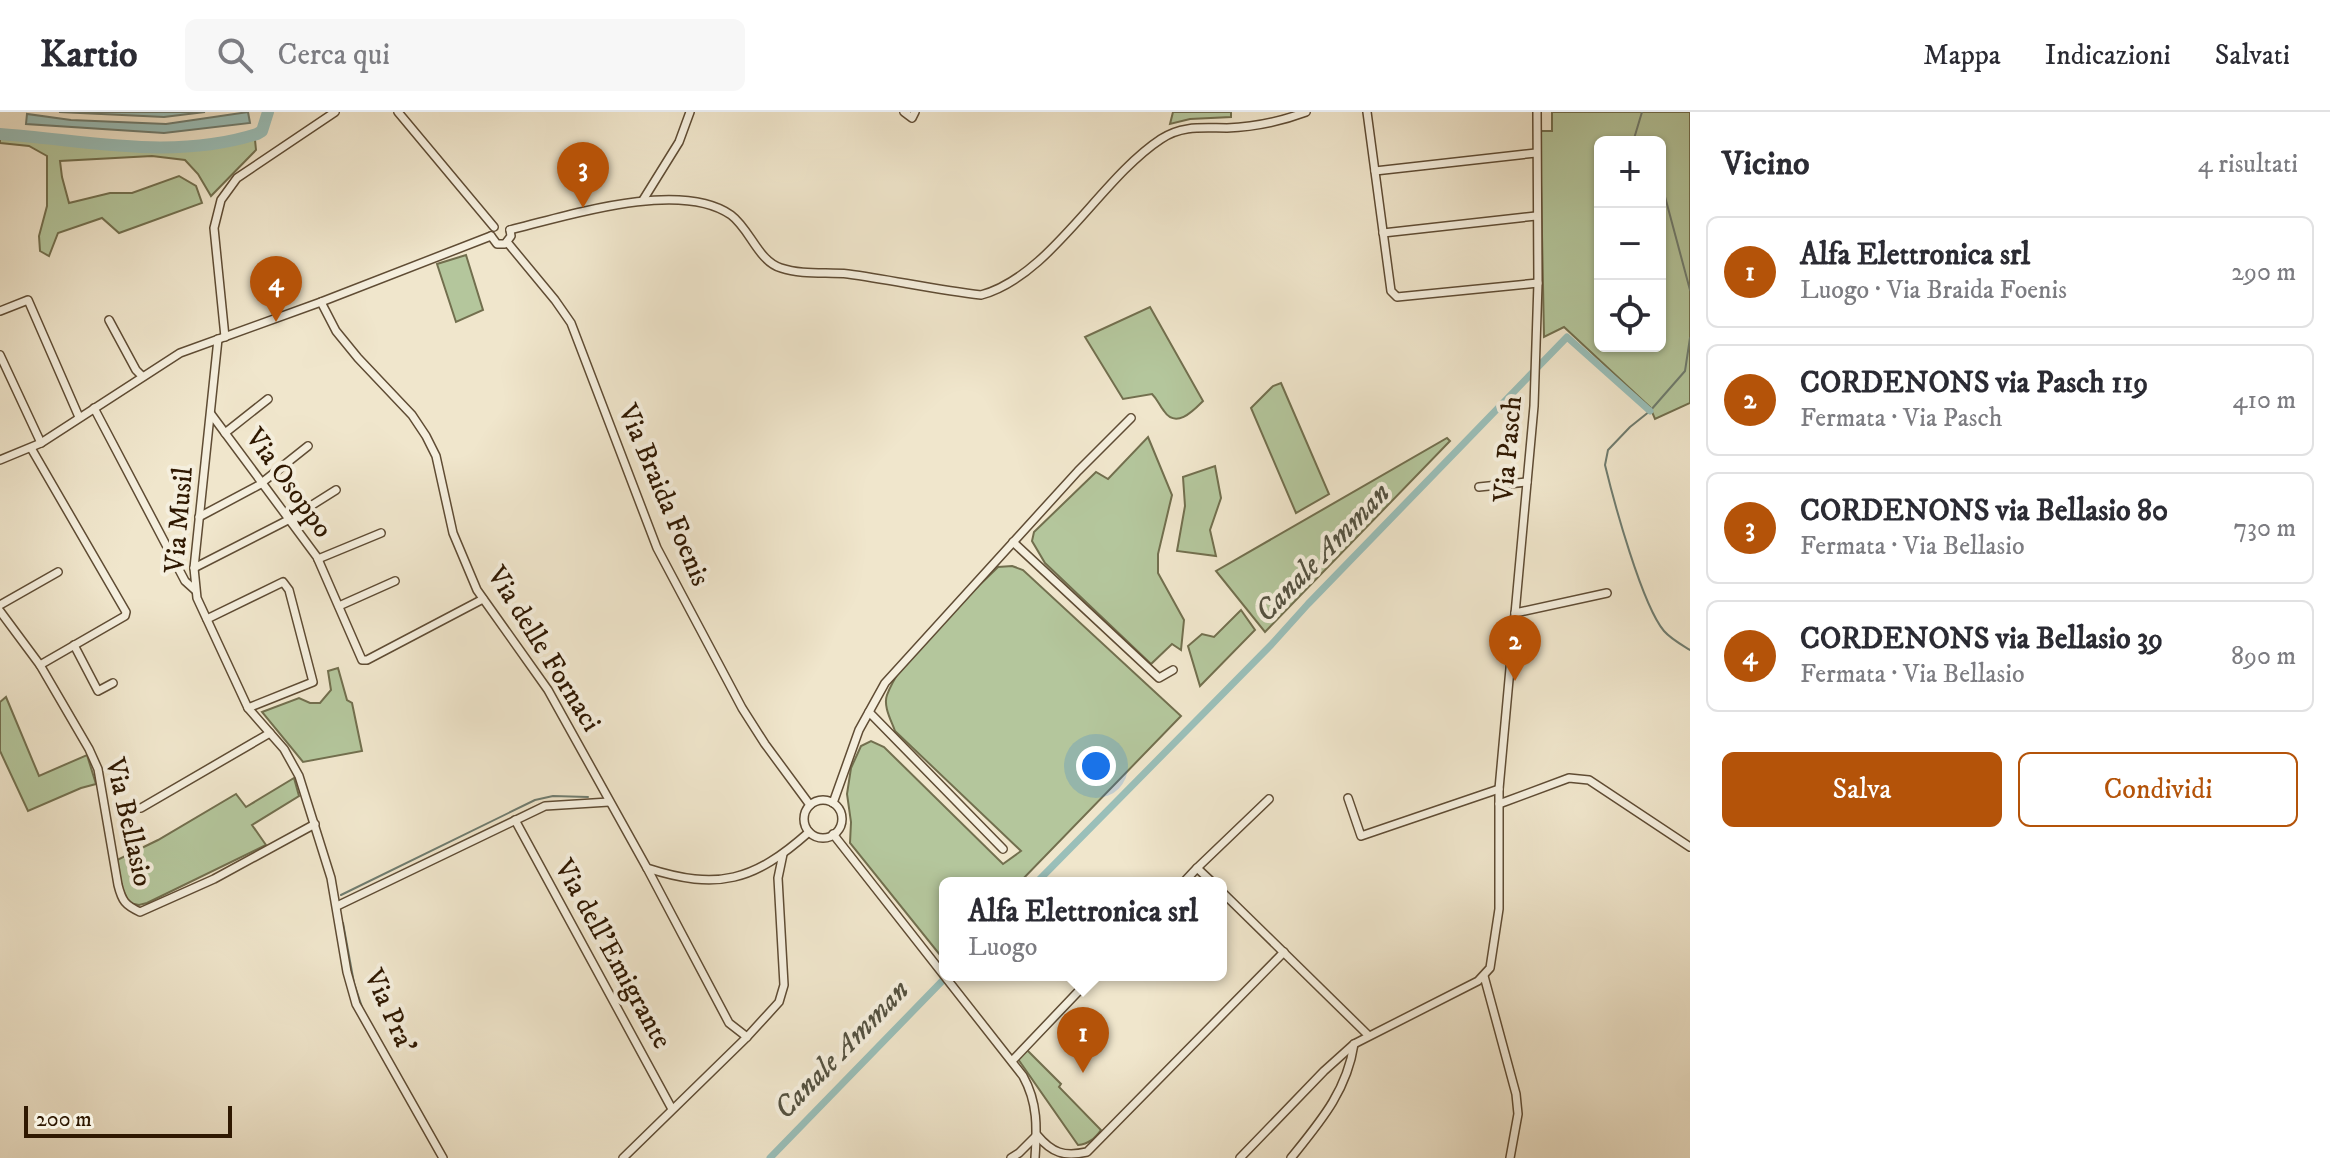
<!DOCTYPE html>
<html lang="it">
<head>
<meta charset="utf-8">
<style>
  :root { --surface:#fff; --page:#f7f7f7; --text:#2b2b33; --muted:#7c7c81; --line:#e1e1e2; --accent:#b45309 }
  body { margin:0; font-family:"IM FELL DW Pica",serif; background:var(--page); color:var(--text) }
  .controls { position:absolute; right:24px; top:24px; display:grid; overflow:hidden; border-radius:12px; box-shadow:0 2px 6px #0004 }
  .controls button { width:72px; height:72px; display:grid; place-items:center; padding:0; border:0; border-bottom:2px solid var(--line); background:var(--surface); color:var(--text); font:40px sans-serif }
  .scale { position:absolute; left:24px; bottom:20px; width:208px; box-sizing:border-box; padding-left:8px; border:4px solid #2f1801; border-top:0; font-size:22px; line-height:28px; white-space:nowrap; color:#2f1801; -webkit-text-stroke:6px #f5efde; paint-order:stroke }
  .you { position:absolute; left:1096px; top:654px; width:28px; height:28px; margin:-20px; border:6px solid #fff; border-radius:50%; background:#1a73e8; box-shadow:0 0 0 12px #1a73e833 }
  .badge { display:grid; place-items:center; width:52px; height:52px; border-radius:50%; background:var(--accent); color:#fff; font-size:26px; font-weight:700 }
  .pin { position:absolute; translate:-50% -66px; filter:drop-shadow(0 2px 4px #0008) }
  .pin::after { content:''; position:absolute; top:42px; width:28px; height:24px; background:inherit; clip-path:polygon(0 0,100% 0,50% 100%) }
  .popup { position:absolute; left:939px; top:765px; width:288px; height:104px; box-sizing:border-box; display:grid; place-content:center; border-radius:12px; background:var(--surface); filter:drop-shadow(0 2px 6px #0005); font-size:26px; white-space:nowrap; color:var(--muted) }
  .popup b { font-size:30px; color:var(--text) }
  .popup::after { content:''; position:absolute; left:50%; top:100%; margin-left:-16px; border:16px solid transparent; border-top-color:var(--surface) }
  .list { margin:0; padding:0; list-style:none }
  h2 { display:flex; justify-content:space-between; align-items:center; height:104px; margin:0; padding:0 32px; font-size:34px }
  h2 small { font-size:26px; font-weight:400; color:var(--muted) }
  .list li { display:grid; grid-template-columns:52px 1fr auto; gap:24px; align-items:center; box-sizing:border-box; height:112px; margin:0 16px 16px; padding:0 16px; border:2px solid var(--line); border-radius:12px }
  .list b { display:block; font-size:30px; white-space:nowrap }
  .list p { margin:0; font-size:26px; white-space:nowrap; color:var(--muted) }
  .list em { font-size:26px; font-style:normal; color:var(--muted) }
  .actions { display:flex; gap:16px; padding:24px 32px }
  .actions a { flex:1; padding:18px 0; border:2px solid var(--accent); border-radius:12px; text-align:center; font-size:28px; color:var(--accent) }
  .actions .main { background:var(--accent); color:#fff }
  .icon { flex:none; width:44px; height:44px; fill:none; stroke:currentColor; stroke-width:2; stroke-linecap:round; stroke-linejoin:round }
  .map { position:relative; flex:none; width:1690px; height:1046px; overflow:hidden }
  header { display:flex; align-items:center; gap:48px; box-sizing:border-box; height:112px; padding:0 40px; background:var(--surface); border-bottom:2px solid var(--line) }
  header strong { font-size:38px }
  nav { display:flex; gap:44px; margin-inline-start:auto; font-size:28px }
  .search { width:560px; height:72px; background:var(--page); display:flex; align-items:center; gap:20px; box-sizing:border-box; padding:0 28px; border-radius:12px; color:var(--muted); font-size:30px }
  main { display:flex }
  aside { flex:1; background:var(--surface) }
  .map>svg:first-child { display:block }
  .green { fill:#b4c69c; stroke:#726f4e; stroke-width:2; fill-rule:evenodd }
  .water { fill:#9abfb9; stroke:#6f7c6f; stroke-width:2 }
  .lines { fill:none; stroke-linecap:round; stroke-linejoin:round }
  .stream { stroke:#6f7c6f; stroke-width:2 }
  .canal { stroke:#9abfb9; stroke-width:7 }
  .river { stroke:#9abfb9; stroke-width:12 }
  .minor-casing { stroke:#5f4c34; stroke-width:10 }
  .minor { stroke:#f5efde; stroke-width:7 }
  .labels { text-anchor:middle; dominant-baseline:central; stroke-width:8; stroke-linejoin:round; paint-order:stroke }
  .street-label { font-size:28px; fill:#2f1801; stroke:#f5efde }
  .water-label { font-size:30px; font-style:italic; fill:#545241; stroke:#f5efde }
</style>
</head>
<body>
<header>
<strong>Kartio</strong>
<div class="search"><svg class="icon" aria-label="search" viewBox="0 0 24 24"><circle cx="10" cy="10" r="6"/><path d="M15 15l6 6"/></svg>Cerca qui</div>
<nav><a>Mappa</a><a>Indicazioni</a><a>Salvati</a></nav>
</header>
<main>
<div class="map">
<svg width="1690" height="1046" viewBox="0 0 1690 1046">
  <rect width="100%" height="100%" fill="#f0e6cc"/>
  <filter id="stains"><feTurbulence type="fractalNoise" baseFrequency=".0025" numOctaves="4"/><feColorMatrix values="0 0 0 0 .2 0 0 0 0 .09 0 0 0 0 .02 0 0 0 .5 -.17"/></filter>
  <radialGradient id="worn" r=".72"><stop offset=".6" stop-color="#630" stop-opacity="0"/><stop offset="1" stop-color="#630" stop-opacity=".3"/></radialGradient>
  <g class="green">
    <polygon points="1173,0 1231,0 1231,5 1190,7 1170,12"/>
    <path d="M1552,0H1690V291L1655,307L1650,295L1564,215L1544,225L1540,19H1552ZM1600,30H1660V234H1600Z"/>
    <polygon points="0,22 129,36 184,35 249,25 255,28 256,38 211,84 198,62 185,48 152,44 60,49 62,65 69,91 110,81 132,81 179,64 196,74 202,91 119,121 102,106 58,121 49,144 40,139 39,124 47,94 47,44 29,34 0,31"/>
    <polygon points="466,143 483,198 456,210 437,152"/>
    <path d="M1150,195L1203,289C1193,299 1176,317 1164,299C1159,293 1158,288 1152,282L1123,287L1085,225Z"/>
    <polygon points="1281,271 1329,382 1296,401 1251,296 1273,274"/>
    <polygon points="1148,325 1172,383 1158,442 1158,461 1184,508 1181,538 1172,532 1151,552 1045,451 1032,429 1034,420 1096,360 1108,367"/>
    <polygon points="1447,326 1450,329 1265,520 1216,459"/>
    <polygon points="1215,354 1221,386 1210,418 1216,444 1177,439 1185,394 1183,365"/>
    <path d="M1012,454L1023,458L1181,604L1019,771H945V843H940L850,731L851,710L847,682L851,656L861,634L871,629L884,635L1003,752L1021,739L895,619C891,608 883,594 887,583C904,538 963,490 998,455Z"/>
    <polygon points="1241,498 1255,518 1200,574 1188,534 1202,522 1214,525"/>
    <polygon points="338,556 347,588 352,591 362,639 303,650 262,600 299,586 310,591 320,591 331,578 328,559"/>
    <polygon points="6,585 39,664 87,643 96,672 81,676 28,699 0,639 0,590"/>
    <polygon points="294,666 299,684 252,713 266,733 147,791 139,793 129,791 122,776 117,748 158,728 236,682 246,695"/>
    <path d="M1026,937L1061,972L1059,975L1101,1018C1095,1026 1089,1032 1078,1033L1018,947Z"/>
  </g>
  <g class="water">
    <polygon points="59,0 205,0 164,5"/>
    <polygon points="248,0 250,11 164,21 26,12 27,2 71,8 166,12"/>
  </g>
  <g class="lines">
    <g class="stream">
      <polyline points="1633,30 1642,0"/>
      <polyline points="1660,66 1690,178"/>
      <path d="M1690,226L1685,259L1650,299L1630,315L1608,338L1605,353C1614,390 1642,493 1664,519C1671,527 1682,533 1690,538"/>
      <polyline points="341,783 535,688 553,684 588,685"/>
      <polyline points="343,811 354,871 362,895"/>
    </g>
    <g class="canal">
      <polyline points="1036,771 1271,533 1308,492 1567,225 1650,299"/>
      <polyline points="770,1046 948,863"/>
    </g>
    <path class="river" d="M0,22C86,28 172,49 257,22L262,19L268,0"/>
    <g class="minor-casing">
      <g id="minor">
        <polyline points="398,0 494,115"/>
        <polyline points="904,0 912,6 915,0"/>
        <polyline points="1367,0 1391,179 1397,185 1538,171"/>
        <polyline points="1375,59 1536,41"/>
        <polyline points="643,88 679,30 690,0"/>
        <path d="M510,118C566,104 680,67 731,103C750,117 758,149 781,156C802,163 826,160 848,162C892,168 937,178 981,183C1051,164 1100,67 1161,27C1182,13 1203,16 1227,16C1253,15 1282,9 1306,0"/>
        <polyline points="1383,121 1536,104"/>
        <polyline points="491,124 497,132 505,132 511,124 510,118"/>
        <polyline points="507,130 555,188 571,211 657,436 742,596 765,632 810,693"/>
        <path d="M321,190L336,219L358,246L412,303L426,324L436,344L453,421L477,478L548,578L647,756C718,779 754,769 809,720"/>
        <polyline points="0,199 28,188 79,305"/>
        <polyline points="109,208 136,258 142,264"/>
        <polyline points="225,225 214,116 221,88 237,66 335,0"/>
        <polyline points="218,227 194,456 197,486 248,596 284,637 299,664 331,766 347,860 356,892 443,1046"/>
        <polyline points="0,243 41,331"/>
        <polyline points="94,296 185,469 195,478"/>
        <polyline points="211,302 317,445 362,548 367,548 483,487"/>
        <polyline points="225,321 268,287"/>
        <polyline points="31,336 126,500 125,504 40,553"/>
        <polyline points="0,348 41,331 180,241 321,190 491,124"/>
        <polyline points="1479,375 1527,370"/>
        <polyline points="199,405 259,373 308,334"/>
        <polyline points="1013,430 1159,566 1173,558"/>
        <polyline points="318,447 381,421"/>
        <polyline points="194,456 290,407 336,378"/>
        <polyline points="0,493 58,460"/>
        <polyline points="339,494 395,469"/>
        <path d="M0,499L40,553L89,637L98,657L118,773C122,789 125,793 140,800L214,767L315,712"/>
        <polyline points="1515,501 1607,481"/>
        <polyline points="207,507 283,470 289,478 313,570 248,596"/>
        <polyline points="74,533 98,579 113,571"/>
        <polyline points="869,600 1003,737"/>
        <polyline points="1348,686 1361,724 1499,677"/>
        <circle cx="823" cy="707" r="19"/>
        <polyline points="833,691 859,618 885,571 1078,359 1131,306"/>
        <polyline points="1499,692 1569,666 1589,668 1690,735"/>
        <polyline points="141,696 270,621"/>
        <polyline points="515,708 672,997"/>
        <path d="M833,722L1023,964C1038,991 1037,1016 1035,1046"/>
        <polyline points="647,756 729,911 747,925"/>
        <polyline points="1197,756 1269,687"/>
        <polyline points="1183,771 1197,756 1213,771"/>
        <polyline points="1221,779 1368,923"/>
        <polyline points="337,794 545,694 609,690"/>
        <polyline points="1484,864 1516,982 1518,1002 1510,1046"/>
        <polyline points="1012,949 1094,863"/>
        <polyline points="623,1046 747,925 779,890 784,873 778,766 783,742"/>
        <path d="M1011,1046L1019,1041L1037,1023C1052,1041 1064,1045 1087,1040L1284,840"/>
        <polyline points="1240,1046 1324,959 1354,932 1478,869 1490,856 1499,797 1499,677 1534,294 1538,171 1537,0"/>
        <path d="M1291,1046C1320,1010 1347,979 1354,932"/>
      </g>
    </g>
    <use href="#minor" class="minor"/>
  </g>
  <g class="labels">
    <g class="street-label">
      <text transform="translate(1508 337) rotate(-85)">Via Pasch</text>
      <text transform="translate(289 371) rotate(54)">Via Osoppo</text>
      <text transform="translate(664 383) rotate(67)">Via Braida Foenis</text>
      <text transform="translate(179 408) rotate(-85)">Via Musil</text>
      <text transform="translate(544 537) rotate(58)">Via delle Fornaci</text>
      <text transform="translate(129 710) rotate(77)">Via Bellasio</text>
      <text transform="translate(613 842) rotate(61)">Via dell'Emigrante</text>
      <text transform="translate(390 899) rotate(66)">Via Pra'</text>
    </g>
    <g class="water-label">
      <text transform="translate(1323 441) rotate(-46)">Canale Amman</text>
      <text transform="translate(842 938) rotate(-46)">Canale Amman</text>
    </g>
  </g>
  <rect width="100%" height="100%" filter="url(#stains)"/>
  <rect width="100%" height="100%" fill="url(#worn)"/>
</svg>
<div class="controls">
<button>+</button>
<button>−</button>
<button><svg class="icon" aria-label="locate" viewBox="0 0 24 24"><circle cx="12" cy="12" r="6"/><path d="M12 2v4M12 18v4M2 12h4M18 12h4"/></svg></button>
</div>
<div class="scale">200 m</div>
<div class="you"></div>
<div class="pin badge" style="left:1083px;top:961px">1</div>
<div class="popup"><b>Alfa Elettronica srl</b>Luogo</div>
<div class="pin badge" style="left:1515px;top:569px">2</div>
<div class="pin badge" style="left:583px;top:96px">3</div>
<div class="pin badge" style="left:276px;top:210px">4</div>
</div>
<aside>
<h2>Vicino<small>4 risultati</small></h2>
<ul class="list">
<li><span class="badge">1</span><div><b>Alfa Elettronica srl</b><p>Luogo · Via Braida Foenis</p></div><em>290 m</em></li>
<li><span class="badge">2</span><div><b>CORDENONS via Pasch 119</b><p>Fermata · Via Pasch</p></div><em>410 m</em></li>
<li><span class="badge">3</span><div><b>CORDENONS via Bellasio 80</b><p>Fermata · Via Bellasio</p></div><em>730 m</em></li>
<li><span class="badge">4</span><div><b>CORDENONS via Bellasio 39</b><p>Fermata · Via Bellasio</p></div><em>890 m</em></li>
</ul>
<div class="actions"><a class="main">Salva</a><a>Condividi</a></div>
</aside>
</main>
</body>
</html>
